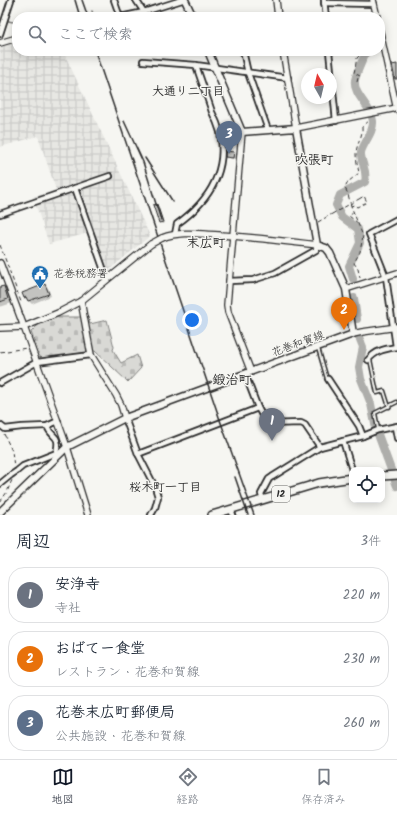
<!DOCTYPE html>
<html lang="ja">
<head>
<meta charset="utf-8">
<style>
  :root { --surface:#fff; --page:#f6f6f7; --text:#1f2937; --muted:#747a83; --line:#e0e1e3; --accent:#111827 }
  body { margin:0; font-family:Kalam,"Klee One",sans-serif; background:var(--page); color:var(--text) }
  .controls { position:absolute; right:12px; bottom:12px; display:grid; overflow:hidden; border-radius:8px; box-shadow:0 2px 10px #0003 }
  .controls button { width:36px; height:36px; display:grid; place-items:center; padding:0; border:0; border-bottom:1px solid var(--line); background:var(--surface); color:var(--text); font:20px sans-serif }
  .compass { position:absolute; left:301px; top:68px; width:36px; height:36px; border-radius:50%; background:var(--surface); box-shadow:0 2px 10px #0003; rotate:352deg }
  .you { position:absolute; left:192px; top:320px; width:14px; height:14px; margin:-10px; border:3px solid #fff; border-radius:50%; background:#1a73e8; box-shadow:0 0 0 6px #1a73e833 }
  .badge { display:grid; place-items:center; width:26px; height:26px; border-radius:50%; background:var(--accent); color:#fff; font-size:13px; font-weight:700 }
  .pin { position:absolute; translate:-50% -33px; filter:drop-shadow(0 1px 2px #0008) }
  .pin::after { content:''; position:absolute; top:21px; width:14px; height:12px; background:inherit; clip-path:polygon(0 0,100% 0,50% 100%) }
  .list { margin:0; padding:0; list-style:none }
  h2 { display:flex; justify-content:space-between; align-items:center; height:52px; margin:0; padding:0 16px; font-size:17px }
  h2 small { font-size:13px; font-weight:400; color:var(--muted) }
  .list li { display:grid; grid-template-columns:26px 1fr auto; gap:12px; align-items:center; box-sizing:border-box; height:56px; margin:0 8px 8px; padding:0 8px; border:1px solid var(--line); border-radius:16px }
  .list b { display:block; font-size:15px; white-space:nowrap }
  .list p { margin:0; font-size:13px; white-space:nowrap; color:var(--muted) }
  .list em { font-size:13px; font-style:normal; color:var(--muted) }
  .icon { flex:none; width:22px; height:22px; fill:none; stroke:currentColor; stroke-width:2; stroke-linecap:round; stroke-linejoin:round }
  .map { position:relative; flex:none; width:397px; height:515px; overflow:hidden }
  .search { position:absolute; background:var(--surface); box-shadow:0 2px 10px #0003; left:12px; right:12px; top:12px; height:44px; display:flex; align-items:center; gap:10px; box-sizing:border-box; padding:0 14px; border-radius:16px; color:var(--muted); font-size:15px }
  .sheet { height:244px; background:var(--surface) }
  nav { display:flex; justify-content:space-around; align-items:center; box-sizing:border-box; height:56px; border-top:1px solid var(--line); background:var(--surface); font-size:11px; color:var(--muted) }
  nav a { display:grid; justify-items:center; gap:2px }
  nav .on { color:var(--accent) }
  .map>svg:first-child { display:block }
  .industrial { fill:url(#industrial-grid) }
  .cemetery { fill:url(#cemetery-stones); stroke:#828280 }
  .shadow { fill:#0003 }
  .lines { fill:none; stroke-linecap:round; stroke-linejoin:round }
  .stream { stroke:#7a7a78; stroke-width:1.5 }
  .river { stroke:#aeaeab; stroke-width:8 }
  .building { fill:#c3c3c0; stroke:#2b2b2b }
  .service-casing { stroke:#2b2b2b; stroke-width:5 }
  .minor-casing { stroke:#2b2b2b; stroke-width:8 }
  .tertiary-casing { stroke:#2b2b2b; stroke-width:8 }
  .secondary-casing { stroke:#2b2b2b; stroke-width:9 }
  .primary-casing { stroke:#2b2b2b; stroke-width:10 }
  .path { stroke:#2b2b2b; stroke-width:1; stroke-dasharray:4 3; stroke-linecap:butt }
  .service { stroke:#f6f6f2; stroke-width:2 }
  .minor { stroke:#f6f6f2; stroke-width:4.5 }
  .tertiary { stroke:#f6f6f2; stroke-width:5.5 }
  .secondary { stroke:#f6f6f2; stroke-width:6 }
  .primary { stroke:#f6f6f2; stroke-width:7 }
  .rail { stroke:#2b2b2b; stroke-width:1.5 }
  .minor-bridge-casing { stroke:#2b2b2b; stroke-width:8; stroke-linecap:butt }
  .tertiary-bridge-casing { stroke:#2b2b2b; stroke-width:8; stroke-linecap:butt }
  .path-bridge { stroke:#2b2b2b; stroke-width:1; stroke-dasharray:4 3; stroke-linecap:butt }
  .minor-bridge { stroke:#f6f6f2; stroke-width:4.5 }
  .tertiary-bridge { stroke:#f6f6f2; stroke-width:5.5 }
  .labels { text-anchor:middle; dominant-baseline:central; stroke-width:3; stroke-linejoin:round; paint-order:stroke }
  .shield { fill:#f6f6f2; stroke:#686867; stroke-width:1 }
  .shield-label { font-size:10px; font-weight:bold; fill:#2b2b2b }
  .poi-label { font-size:11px; fill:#2b2b2b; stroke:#f6f6f2; text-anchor:start }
  .street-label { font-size:11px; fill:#2b2b2b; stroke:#f6f6f2 }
  .neighbourhood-label { font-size:12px; font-weight:bold; fill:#2b2b2b; stroke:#f6f6f2 }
  .quarter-label { font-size:13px; font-weight:bold; fill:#2b2b2b; stroke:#f6f6f2 }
</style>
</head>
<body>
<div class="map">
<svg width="397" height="515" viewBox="0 0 397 515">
  <defs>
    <pattern id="industrial-grid" width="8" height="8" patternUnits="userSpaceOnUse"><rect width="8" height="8" fill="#e7e7e3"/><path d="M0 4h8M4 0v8" fill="none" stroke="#c6c6c3"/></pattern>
    <pattern id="cemetery-stones" width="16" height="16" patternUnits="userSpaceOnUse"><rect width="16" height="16" fill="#d9d9d5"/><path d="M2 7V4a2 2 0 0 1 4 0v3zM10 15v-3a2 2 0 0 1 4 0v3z" fill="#babab7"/></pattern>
  </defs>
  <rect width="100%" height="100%" fill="#f6f6f2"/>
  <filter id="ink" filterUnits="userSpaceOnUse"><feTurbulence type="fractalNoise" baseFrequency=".025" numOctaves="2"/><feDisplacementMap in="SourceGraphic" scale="8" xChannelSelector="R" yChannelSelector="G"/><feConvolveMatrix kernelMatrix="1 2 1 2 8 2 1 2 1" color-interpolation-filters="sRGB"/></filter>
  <g filter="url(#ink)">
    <polygon class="industrial" points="17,43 17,51 63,51 150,236 103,275 88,233 49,244 33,197 56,190 38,136 0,147 0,47"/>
    <polygon class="cemetery" points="55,317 88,317 90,324 107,320 114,347 113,350 121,363 137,355 141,368 128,382 95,351 41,359 31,332 38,325"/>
    <g class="shadow">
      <polygon points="154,14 156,17 150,17 149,15"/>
      <polygon points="233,153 235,155 235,159 228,158 226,156"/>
      <polygon points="157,205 158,206 164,223 162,224 160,222"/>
      <polygon points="45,285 48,288 51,296 32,304 24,297"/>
      <polygon points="4,287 7,291 12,303 0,307 0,289"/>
    </g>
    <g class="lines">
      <g class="stream">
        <polyline points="92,11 94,17"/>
        <polyline points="66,17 74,15"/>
        <polyline points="0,19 17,23"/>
      </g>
      <g class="river">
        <path d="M353,279L349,266L360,243L358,229L342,217L336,205L340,195L365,182C368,171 360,161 361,152C364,142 374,132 373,121C371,105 353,96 355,80C357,71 363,60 366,51"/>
        <polyline points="354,298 357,319"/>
        <polyline points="359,337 363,347 359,367 361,379 371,404 376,429 397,486"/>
      </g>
    </g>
    <g class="building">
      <polygon points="397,64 397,79 395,79 392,65"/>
      <polygon points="225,151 234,152 233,158 225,157"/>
      <polygon points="157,204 163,222 159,223 153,205"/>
      <polygon points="45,284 49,294 28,301 26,297 24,298 22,293"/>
      <polygon points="4,286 8,299 0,302 0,287"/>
    </g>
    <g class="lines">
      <g class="service-casing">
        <g id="service">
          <polyline points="318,348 327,379"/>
          <polyline points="370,359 377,393 384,391 389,407"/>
          <polyline points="378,429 375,413 397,402"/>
        </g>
      </g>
      <g class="minor-casing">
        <g id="minor">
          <polyline points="114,0 120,17 144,12 182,0"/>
          <polyline points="136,0 144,12"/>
          <polyline points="324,0 326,17"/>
          <polyline points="324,3 374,4"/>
          <polyline points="0,34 11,0"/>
          <polyline points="243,51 248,73 268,130"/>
          <polyline points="329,51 336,121"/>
          <polyline points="143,61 196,65 288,78"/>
          <polyline points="75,188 110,176"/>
          <polyline points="0,214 75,188 107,279"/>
          <path d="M175,234L177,224C208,202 228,172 220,132C218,125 215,118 212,112C207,96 201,81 196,65"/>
          <polyline points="229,281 253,280 275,273 316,250 317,245"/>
          <polyline points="396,347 386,277 369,234 397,219"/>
          <path d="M368,360C376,350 385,349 397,347"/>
          <polyline points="245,374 258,408 267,424 301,423 305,425 320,447"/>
          <polyline points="328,379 359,426 363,436"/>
          <polyline points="0,383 37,362 91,355"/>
          <polyline points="125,418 138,454 155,487 158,497 155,508 151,515"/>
          <polyline points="0,425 5,429 22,427 47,426 58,421"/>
          <polyline points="395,427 397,438"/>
          <polyline points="343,441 352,470"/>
          <polyline points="138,454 258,408"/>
          <path d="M17,471L23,466L56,453C61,433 52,440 47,426"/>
          <polyline points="0,484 11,475"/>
          <polyline points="263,500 261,494 269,479 272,477 320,447 363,436 378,430 397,426"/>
          <polyline points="231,509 233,515"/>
        </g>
      </g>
      <g class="tertiary-casing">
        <g id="tertiary">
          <polyline points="276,0 278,17"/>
          <polyline points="373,0 377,17"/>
          <polyline points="380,32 397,110"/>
          <polyline points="0,43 17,38"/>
          <polyline points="283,51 296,128 397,108"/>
          <polyline points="242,132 227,305 228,312 251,372"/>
          <path d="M162,238C180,231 200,234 219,235C252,237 284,241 317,245"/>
          <polyline points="0,263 24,327 58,313 81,301 151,244"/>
          <polyline points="346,289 397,273"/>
          <polyline points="81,301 91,355 116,395 121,405 125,418"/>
          <polyline points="0,328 24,327 67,447 88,515"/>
          <polyline points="353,334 362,332 397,327"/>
        </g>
      </g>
      <g class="secondary-casing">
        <g id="secondary">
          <polyline points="185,0 193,17"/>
          <polyline points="0,512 67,447 125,418 353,334 346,289 330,253 326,248 317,245 296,128 242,132 208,51"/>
        </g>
      </g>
      <g class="primary-casing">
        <g id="primary">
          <polyline points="382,476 397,475"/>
          <polyline points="212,515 319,483 352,478"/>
        </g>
      </g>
      <g class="path">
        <polyline points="357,82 358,78 360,76 354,73 357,58 359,56 361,51"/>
        <polyline points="359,199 364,196 367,202 357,207 354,205 351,206 363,236 360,252 354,263 358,269 360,278"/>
        <path d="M351,206L348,194L345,188L348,182L359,173C358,167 356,160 356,154C356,144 363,138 362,127L370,120"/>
        <polyline points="354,212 349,216 359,224"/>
        <polyline points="318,222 332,214"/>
        <polyline points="0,245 21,302"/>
        <polyline points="0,352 27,348"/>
        <polyline points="4,434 12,451 14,467"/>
        <polyline points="0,502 7,492 12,480"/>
      </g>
      <use href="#service" class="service"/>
      <use href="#minor" class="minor"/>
      <use href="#tertiary" class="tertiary"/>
      <use href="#secondary" class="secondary"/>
      <use href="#primary" class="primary"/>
      <g class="rail">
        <polyline points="75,0 80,17"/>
        <polyline points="82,0 88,17"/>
        <polyline points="95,51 220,420 254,515"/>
        <polyline points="124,121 143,162 161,220"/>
        <polyline points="145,158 173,202"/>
        <polyline points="235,477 248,515"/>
      </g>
      <g class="minor-bridge-casing">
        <polyline id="minor-bridge" points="11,475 17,471"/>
      </g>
      <g class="tertiary-bridge-casing">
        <polyline id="tertiary-bridge" points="151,244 162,238"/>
      </g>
      <polyline class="path-bridge" points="332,214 359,199"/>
      <use href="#minor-bridge" class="minor-bridge"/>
      <use href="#tertiary-bridge" class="tertiary-bridge"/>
    </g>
  </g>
  <defs>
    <g id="civic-pin" transform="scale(0.9)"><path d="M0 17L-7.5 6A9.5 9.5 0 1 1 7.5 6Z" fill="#1f6fb2" stroke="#f6f6f2"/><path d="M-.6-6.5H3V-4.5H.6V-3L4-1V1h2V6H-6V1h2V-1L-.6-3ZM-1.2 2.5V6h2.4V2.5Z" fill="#fff"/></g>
  </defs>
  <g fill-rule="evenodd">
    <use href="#civic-pin" x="40" y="274"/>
  </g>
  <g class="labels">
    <rect class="shield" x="272" y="486" width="18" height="16" rx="3"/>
    <g class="shield-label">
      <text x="281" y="494">12</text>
    </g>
    <g class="poi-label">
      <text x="53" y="274">花巻税務署</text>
    </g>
    <g class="street-label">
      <text transform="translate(298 344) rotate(-20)">花巻和賀線</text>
    </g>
    <g class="neighbourhood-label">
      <text x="188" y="91">大通り二丁目</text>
      <text x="165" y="487">桜木町一丁目</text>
    </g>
    <g class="quarter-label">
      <text x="314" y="160">吹張町</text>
      <text x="206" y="243">末広町</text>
      <text x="232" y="380">鍛治町</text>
    </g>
  </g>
</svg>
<div class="controls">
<button><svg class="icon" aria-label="locate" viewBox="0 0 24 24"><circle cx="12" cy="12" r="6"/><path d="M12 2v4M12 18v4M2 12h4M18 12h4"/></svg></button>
</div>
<svg class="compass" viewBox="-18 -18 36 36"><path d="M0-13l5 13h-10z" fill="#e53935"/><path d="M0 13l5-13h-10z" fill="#747a83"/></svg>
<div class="you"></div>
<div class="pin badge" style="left:272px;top:441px;background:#6b7280">1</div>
<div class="pin badge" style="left:344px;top:330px;background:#e8710a">2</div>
<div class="pin badge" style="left:229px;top:154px;background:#5c6f8a">3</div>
<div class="search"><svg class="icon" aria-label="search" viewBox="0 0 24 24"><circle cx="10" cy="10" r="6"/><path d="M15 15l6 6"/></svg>ここで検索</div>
</div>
<section class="sheet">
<h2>周辺<small>3件</small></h2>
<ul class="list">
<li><span class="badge" style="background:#6b7280">1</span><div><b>安浄寺</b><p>寺社</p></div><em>220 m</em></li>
<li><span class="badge" style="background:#e8710a">2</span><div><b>おばてー食堂</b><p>レストラン · 花巻和賀線</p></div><em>230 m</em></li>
<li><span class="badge" style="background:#5c6f8a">3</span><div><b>花巻末広町郵便局</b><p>公共施設 · 花巻和賀線</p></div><em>260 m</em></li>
</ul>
</section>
<nav>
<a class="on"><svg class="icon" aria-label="map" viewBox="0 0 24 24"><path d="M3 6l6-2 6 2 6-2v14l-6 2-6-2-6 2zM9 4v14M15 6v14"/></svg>地図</a>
<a><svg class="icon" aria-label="directions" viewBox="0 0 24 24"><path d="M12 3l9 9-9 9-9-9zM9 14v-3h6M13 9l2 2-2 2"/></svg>経路</a>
<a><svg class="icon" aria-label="saved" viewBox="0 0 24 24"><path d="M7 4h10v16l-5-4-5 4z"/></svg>保存済み</a>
</nav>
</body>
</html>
